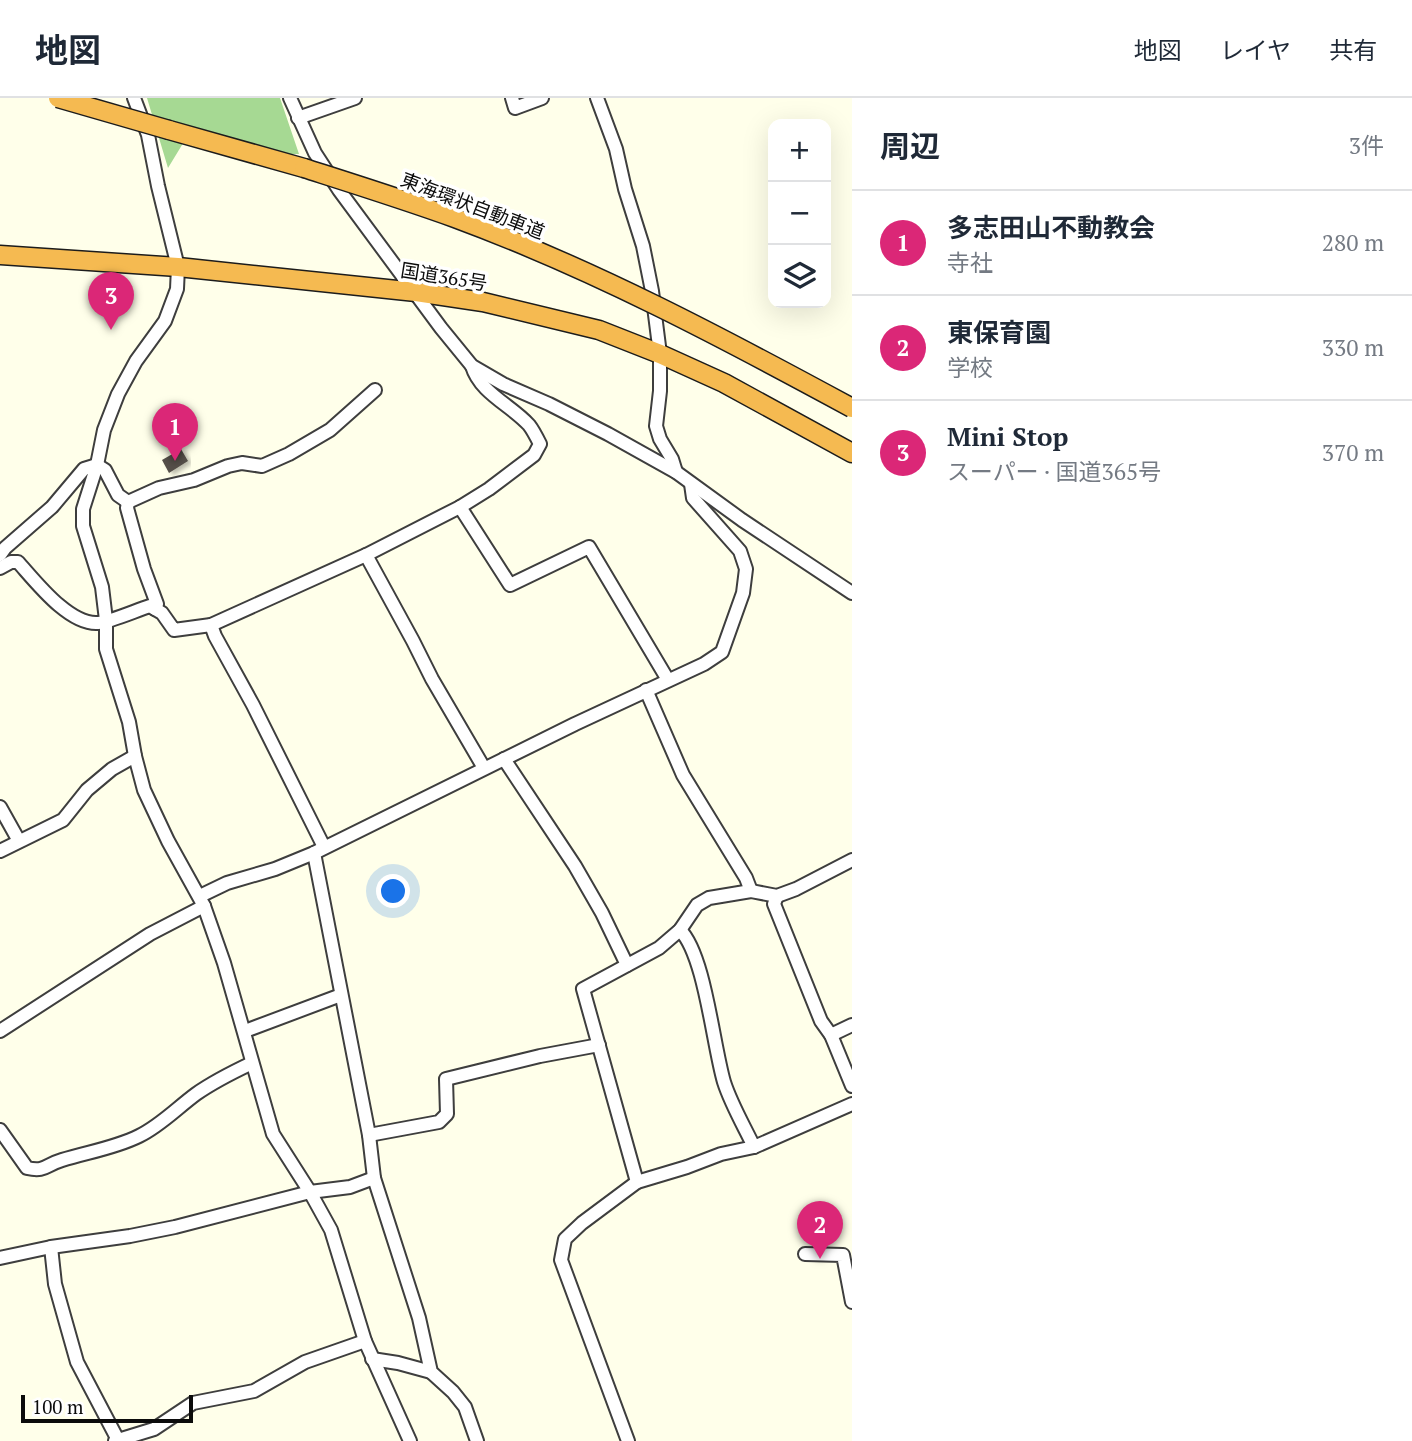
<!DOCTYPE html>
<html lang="ja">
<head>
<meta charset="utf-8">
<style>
  :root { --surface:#fff; --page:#f6f6f7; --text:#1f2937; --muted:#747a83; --line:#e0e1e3; --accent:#db2777 }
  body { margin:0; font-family:"PT Serif","Noto Sans JP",serif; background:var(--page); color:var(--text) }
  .controls { position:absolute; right:21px; top:21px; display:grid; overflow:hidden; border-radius:14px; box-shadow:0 7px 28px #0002 }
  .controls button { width:63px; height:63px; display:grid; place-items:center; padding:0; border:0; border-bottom:2px solid var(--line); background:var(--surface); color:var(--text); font:35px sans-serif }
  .scale { position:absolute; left:21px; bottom:18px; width:172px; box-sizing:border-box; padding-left:7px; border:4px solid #0b0b0b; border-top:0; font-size:19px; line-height:24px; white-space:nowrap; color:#0b0b0b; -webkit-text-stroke:5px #fff; paint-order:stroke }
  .you { position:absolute; left:394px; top:794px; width:24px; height:24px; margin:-18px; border:5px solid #fff; border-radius:50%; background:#1a73e8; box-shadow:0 0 0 10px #1a73e833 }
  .badge { display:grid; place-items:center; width:46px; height:46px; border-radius:50%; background:var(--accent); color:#fff; font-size:23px; font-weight:700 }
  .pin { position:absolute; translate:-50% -58px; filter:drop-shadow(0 2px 4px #0008) }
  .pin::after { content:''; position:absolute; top:37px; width:24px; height:21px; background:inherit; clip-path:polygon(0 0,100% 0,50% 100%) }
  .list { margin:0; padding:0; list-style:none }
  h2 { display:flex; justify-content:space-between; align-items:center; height:91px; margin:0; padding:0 28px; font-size:30px }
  h2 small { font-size:23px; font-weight:400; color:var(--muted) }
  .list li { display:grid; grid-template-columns:46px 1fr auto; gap:21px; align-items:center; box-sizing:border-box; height:105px; padding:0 28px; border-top:2px solid var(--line) }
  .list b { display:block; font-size:26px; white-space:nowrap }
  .list p { margin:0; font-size:23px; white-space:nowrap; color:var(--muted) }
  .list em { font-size:23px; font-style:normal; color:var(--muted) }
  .icon { flex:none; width:38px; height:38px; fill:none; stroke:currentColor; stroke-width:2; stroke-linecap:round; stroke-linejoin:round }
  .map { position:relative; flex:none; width:852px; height:1343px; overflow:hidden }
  header { display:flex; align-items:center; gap:42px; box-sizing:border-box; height:98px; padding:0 35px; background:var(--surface); border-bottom:2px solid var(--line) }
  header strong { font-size:33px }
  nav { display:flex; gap:38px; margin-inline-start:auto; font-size:24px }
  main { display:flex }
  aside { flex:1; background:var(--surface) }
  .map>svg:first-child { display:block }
  .forest { fill:#a6d993 }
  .building { fill:#544f48; filter:url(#shadow) }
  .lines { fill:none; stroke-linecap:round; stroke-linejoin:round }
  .minor-casing { stroke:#3e3e3e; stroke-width:16 }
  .highway-casing { stroke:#1c1c1c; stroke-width:21 }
  .minor { stroke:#fff; stroke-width:12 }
  .highway { stroke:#f5ba51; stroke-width:18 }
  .highway-bridge-casing { stroke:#1c1c1c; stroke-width:21; stroke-linecap:butt }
  .highway-bridge { stroke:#f5ba51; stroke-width:18 }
  .labels { text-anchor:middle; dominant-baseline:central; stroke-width:7; stroke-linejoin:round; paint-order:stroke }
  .street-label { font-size:19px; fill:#0b0b0b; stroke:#fff }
</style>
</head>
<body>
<header>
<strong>地図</strong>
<nav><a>地図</a><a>レイヤ</a><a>共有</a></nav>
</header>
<main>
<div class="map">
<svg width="852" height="1343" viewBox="0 0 852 1343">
  <defs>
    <filter id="shadow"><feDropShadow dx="4" dy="2.5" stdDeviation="2" flood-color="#0004"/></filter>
  </defs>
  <rect width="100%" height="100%" fill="#ffffea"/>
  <polygon class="forest" points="147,0 280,0 299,56 265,56 215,42 188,28 185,42 168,70"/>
  <polygon class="building" points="181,351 188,363 169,375 162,362"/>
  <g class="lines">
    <g class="minor-casing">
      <g id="minor">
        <polyline points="134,0 148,37 158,88 178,169 177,191 165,223 136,263 118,296 104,332 97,367 83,411 83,428 102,489 106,522 106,551 129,624 135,658 144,692 168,743 204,808 224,865 273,1036 310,1094 331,1132 365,1243 410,1343"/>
        <polyline points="290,0 315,55 339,92 441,230 472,268 503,286 549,306 608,336 676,374 742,422 852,495"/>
        <polyline points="512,0 515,10 542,0"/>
        <polyline points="597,0 616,51 625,91 643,148 652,193 660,256 660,293 656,328 660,341 672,361 676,374"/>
        <polyline points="298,20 355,0"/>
        <polyline points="460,409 510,487 589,449 668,582"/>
        <polyline points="0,457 5,450 52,409 84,371 97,367 105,372 118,397 128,404"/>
        <polyline points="366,457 413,543 432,581 484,670"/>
        <path d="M0,470L11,464H18C36,484 69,527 98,525C110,524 137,512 150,508L162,515L174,532L211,527L366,457L460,409L489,391L534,357L540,346C537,340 533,332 529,327C511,307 480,295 472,268"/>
        <polyline points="155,511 157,506 144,471 127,410 128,404 159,390 194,382 228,368 242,365 262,368 289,356 330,332 375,292"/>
        <polyline points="211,527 215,538 253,607 324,749"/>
        <polyline points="646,592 683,677 746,780 751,793"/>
        <polyline points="504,661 575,768 602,815 627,867"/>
        <polyline points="0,709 19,743"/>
        <polyline points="0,753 63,722 87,692 112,671 135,658"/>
        <polyline points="314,755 369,1037 374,1080 419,1220 431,1274 453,1294 465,1309 477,1343"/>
        <polyline points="852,762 796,791 777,798 751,793 709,800 697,807 680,832 659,850 583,891 637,1084 687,1069 721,1056 754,1049 852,1006"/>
        <polyline points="200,798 227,785 275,771 314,755 575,626 704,566 722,554 743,495 746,471 740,453 693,400 691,386"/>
        <polyline points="777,798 774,806 821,923 831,937 852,988"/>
        <path d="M680,832C705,857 713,947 724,984C731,1006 744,1028 754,1049"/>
        <polyline points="0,933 150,836 204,808"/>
        <polyline points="245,933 341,897"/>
        <polyline points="831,937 852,927"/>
        <path d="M0,1032L27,1070C46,1074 45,1067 62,1062C88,1054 115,1050 139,1038C160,1028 177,1010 196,996C213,984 233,974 252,965"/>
        <polyline points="369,1037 439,1024 447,1016 446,981 540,958 599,947"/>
        <polyline points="51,1149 55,1186 77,1264 118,1342"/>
        <polyline points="805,1156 843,1157 852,1204"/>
        <polyline points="0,1160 51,1149 130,1138 175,1129 310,1094 350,1089 374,1080"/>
        <polyline points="372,1261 398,1265 431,1274"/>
        <polyline points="115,1343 154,1331 193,1305 254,1293 305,1264 365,1243"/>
        <polyline points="628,1343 561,1162 565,1141 582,1125 637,1084"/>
      </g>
    </g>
    <g class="highway-casing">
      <g id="highway">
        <polyline points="169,32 304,70"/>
        <polyline points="0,157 178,169 416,194 483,204 599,232 660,256 724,285 852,355"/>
      </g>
    </g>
    <use href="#minor" class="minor"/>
    <use href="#highway" class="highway"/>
    <g class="highway-bridge-casing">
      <g id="highway-bridge">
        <polyline points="58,0 169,32"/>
        <path d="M304,70C354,86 405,102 455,120C593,171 723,240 852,310"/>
      </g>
    </g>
    <use href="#highway-bridge" class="highway-bridge"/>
  </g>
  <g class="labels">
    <g class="street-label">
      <text transform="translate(473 107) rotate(21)">東海環状自動車道</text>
      <text transform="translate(444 178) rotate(9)">国道365号</text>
    </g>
  </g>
</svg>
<div class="controls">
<button>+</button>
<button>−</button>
<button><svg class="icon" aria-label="layers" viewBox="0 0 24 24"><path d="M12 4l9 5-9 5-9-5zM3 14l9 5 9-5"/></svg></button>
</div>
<div class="scale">100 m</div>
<div class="you"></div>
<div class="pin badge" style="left:175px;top:363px">1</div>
<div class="pin badge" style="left:820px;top:1161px">2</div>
<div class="pin badge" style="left:111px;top:232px">3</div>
</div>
<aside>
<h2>周辺<small>3件</small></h2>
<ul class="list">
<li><span class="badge">1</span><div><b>多志田山不動教会</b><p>寺社</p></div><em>280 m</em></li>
<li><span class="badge">2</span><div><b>東保育園</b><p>学校</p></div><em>330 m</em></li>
<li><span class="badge">3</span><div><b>Mini Stop</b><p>スーパー · 国道365号</p></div><em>370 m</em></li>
</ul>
</aside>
</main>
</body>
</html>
